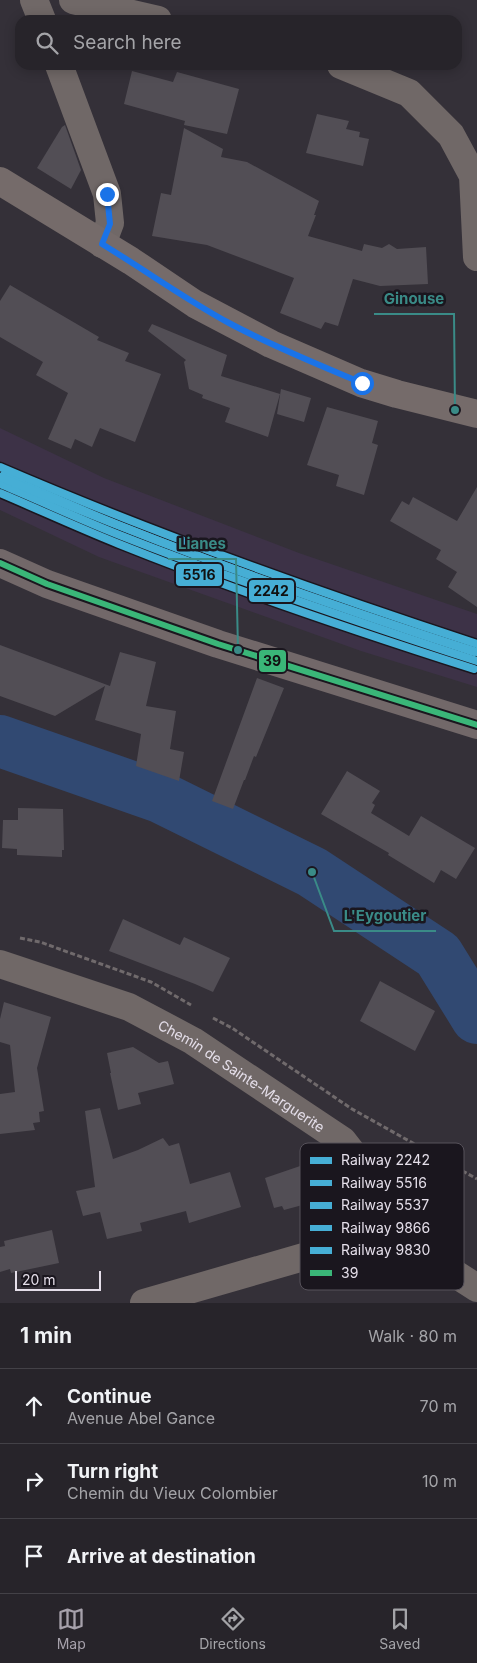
<!DOCTYPE html>
<html lang="en">
<head>
<meta charset="utf-8">
<style>
  :root { --surface:#27242a; --page:#333036; --text:#f1f3f6; --muted:#a4a4a8; --line:#434147; --accent:#a6a1ab }
  body { margin:0; font-family:Inter,sans-serif; background:var(--page); color:var(--text) }
  .scale { position:absolute; left:15px; bottom:12px; width:86px; box-sizing:border-box; padding-left:5px; border:2px solid #e4dee9; border-top:0; font-size:14px; line-height:18px; white-space:nowrap; color:#e4dee9; -webkit-text-stroke:4px #1a161e; paint-order:stroke }
  .stop { position:absolute; width:15px; height:15px; margin:-11px; border:4px solid #1a73e8; border-radius:50%; background:#fff }
  .stop.end { background:#1a73e8; border-color:#fff; box-shadow:0 1px 5px #0008 }
  .list { margin:0; padding:0; list-style:none }
  h2 { display:flex; justify-content:space-between; align-items:center; height:65px; margin:0; padding:0 20px; font-size:21px }
  h2 small { font-size:16px; font-weight:400; color:var(--muted) }
  .list li { display:grid; grid-template-columns:32px 1fr auto; gap:15px; align-items:center; box-sizing:border-box; height:75px; padding:0 20px; border-top:1px solid var(--line) }
  .list b { display:block; font-size:19px; white-space:nowrap }
  .list p { margin:0; font-size:16px; white-space:nowrap; color:var(--muted) }
  .list em { font-size:16px; font-style:normal; color:var(--muted) }
  .icon { flex:none; width:28px; height:28px; fill:none; stroke:currentColor; stroke-width:2; stroke-linecap:round; stroke-linejoin:round }
  .map { position:relative; flex:none; width:477px; height:1303px; overflow:hidden }
  .search { position:absolute; background:var(--surface); box-shadow:0 2px 12px #0003; left:15px; right:15px; top:15px; height:55px; display:flex; align-items:center; gap:12px; box-sizing:border-box; padding:0 18px; border-radius:15px; color:var(--muted); font-size:19px }
  .sheet { height:290px; background:var(--surface) }
  nav { display:flex; justify-content:space-around; align-items:center; box-sizing:border-box; height:70px; border-top:1px solid var(--line); background:var(--surface); font-size:14px; color:var(--muted) }
  nav a { display:grid; justify-items:center; gap:2px }
  nav .on { color:var(--accent) }
  .map>svg:first-child { display:block }
  .built { fill:#3d3247 }
  .lines { fill:none; stroke-linecap:round; stroke-linejoin:round }
  .river { stroke:#314972; stroke-width:52 }
  .building { fill:#524e55 }
  .path { stroke:#706a6c; stroke-width:3; stroke-dasharray:5 2.5; stroke-linecap:butt }
  .street { stroke:#706867; stroke-width:28 }
  .secondary { stroke:#756b6a; stroke-width:28 }
  .primary { stroke:#726869; stroke-width:28 }
  .bus-1-casing { stroke:#1a161e; stroke-width:10 }
  .bus-1 { stroke:#3ab678; stroke-width:6 }
  .rail-1-casing { stroke:#1a161e; stroke-width:11 }
  .rail-2-casing { stroke:#1a161e; stroke-width:11 }
  .rail-3-casing { stroke:#1a161e; stroke-width:11 }
  .rail-4-casing { stroke:#1a161e; stroke-width:11 }
  .rail-5-casing { stroke:#1a161e; stroke-width:11 }
  .rail-1 { stroke:#46aed5; stroke-width:8 }
  .rail-2 { stroke:#46aed5; stroke-width:8 }
  .rail-3 { stroke:#46aed5; stroke-width:8 }
  .rail-4 { stroke:#46aed5; stroke-width:8 }
  .rail-5 { stroke:#46aed5; stroke-width:8 }
  .route { stroke:#1a73e8; stroke-width:6 }
  .labels { text-anchor:middle; dominant-baseline:central; stroke-width:5; stroke-linejoin:round; paint-order:stroke }
  .street-label { font-size:14px; fill:#e4dee9; stroke:#1a161e }
  .key { fill:#1a161e; stroke:#57525b; stroke-width:1 }
  .key-label { font-size:14px; fill:#e4dee9 }
  .leader { fill:none; stroke:#3a8b87; stroke-width:2 }
  .callout-dot { fill:#3a8b87; stroke:#1a161e; stroke-width:2 }
  .callout-label { font-size:15px; text-anchor:middle; font-weight:bold; fill:#3a8b87; stroke:#1a161e; stroke-width:5; stroke-linejoin:round; paint-order:stroke }
  .line-badge { stroke:#1a161e; stroke-width:2 }
  .pale-badge-label { font-size:14px; text-anchor:middle; font-weight:bold; fill:#111 }
</style>
</head>
<body>
<div class="map">
<svg width="477" height="1303" viewBox="0 0 477 1303">
  <rect width="100%" height="100%" fill="#343038"/>
  <polygon class="built" points="0,428 104,478 299,553 477,614 477,687 361,651 99,557 0,510"/>
  <g class="lines">
    <polyline class="river" points="0,741 160,797 312,872 438,955 477,1018"/>
  </g>
  <g class="building">
    <polygon points="132,71 173,82 177,72 239,89 227,134 184,125 185,121 124,104"/>
    <polygon points="317,114 349,121 346,129 360,132 359,137 369,139 363,166 306,153"/>
    <polygon points="65,125 81,170 71,189 37,168 62,127"/>
    <polygon points="184,128 223,149 221,157 247,162 319,201 314,215 316,215 308,236 362,251 364,244 382,248 389,244 397,249 426,247 428,284 380,286 353,279 338,326 325,322 321,329 280,313 294,278 207,245 152,236 161,193 171,195"/>
    <polygon points="10,285 99,337 97,340 129,353 125,361 161,374 135,442 100,428 92,447 75,439 71,449 48,439 68,393 36,375 43,362 0,337 0,301"/>
    <polygon points="152,324 227,355 221,376 280,394 268,437 225,422 230,408 202,398 203,395 189,389 184,362 186,360 148,331"/>
    <polygon points="281,389 311,398 304,422 277,414"/>
    <polygon points="327,407 378,421 372,443 378,445 364,495 336,486 339,475 307,465"/>
    <polygon points="477,487 477,607 448,587 457,572 436,559 441,550 390,521 402,501 409,505 413,497 457,521"/>
    <polygon points="0,645 110,686 120,652 156,662 146,706 176,711 170,749 184,752 179,781 136,766 141,734 95,720 105,686 55,716 0,696"/>
    <polygon points="257,678 284,688 256,757 254,756 245,780 244,780 233,809 212,801"/>
    <polygon points="347,771 380,791 372,803 375,805 371,813 409,836 421,816 475,848 456,879 441,870 434,883 388,855 389,853 321,814"/>
    <polygon points="18,808 63,809 64,850 62,850 62,857 17,855 17,849 2,848 3,820 18,820"/>
    <polygon points="123,919 180,945 184,937 230,958 213,992 195,984 109,951"/>
    <polygon points="380,981 435,1011 415,1051 360,1021"/>
    <polygon points="4,1002 51,1017 37,1068 44,1111 39,1112 40,1122 33,1123 35,1130 0,1134 0,1094 15,1092 10,1045 0,1042 0,1019"/>
    <polygon points="133,1047 159,1063 168,1061 174,1084 138,1093 141,1104 118,1110 110,1073 111,1073 107,1053"/>
    <polygon points="100,1108 113,1159 138,1150 163,1138 169,1146 179,1143 190,1184 230,1172 241,1207 189,1223 186,1211 140,1223 142,1231 107,1239 100,1212 83,1216 76,1191 95,1187 85,1111"/>
    <polygon points="306,1164 309,1173 322,1168 332,1197 284,1210 282,1206 274,1208 265,1178"/>
    <polygon points="52,1230 59,1263 11,1273 10,1269 0,1272 0,1247 5,1246 4,1241"/>
  </g>
  <g class="lines">
    <g class="path">
      <polyline points="20,938 40,942 151,982 191,1005"/>
      <polyline points="213,1018 232,1028 352,1109 477,1179"/>
    </g>
    <g class="street">
      <polyline points="34,0 42,20"/>
      <polyline points="73,0 158,20"/>
      <polyline points="59,65 107,194 110,223 102,244"/>
      <polyline points="341,65 409,93 451,135 473,176 477,257"/>
      <path id="s1" d="M0,964L129,1007L193,1041L343,1141L371,1177L390,1232L477,1288"/>
      <polyline points="144,1303 390,1232"/>
    </g>
    <polyline class="secondary" points="0,181 131,261 195,304 271,344 361,383 397,394 477,414"/>
    <polyline class="primary" points="0,563 47,584 218,644 477,725"/>
    <g class="bus-1-casing">
      <polyline id="bus-1" points="0,563 47,584 218,644 477,725"/>
    </g>
    <use href="#bus-1" class="bus-1"/>
    <g class="rail-1-casing">
      <path id="rail-1" d="M0,484C41,501 81,520 122,536C239,582 358,622 477,661"/>
    </g>
    <g class="rail-2-casing">
      <path id="rail-2" d="M0,493C40,510 79,528 119,544C236,591 355,631 474,669"/>
    </g>
    <g class="rail-3-casing">
      <path id="rail-3" d="M0,467C156,534 315,591 477,644"/>
    </g>
    <g class="rail-4-casing">
      <path id="rail-4" d="M3,476C44,493 85,512 126,528C241,574 359,614 477,652"/>
    </g>
    <g class="rail-5-casing">
      <path id="rail-5" d="M0,477C155,543 314,600 474,652"/>
    </g>
    <use href="#rail-1" class="rail-1"/>
    <use href="#rail-2" class="rail-2"/>
    <use href="#rail-3" class="rail-3"/>
    <use href="#rail-4" class="rail-4"/>
    <use href="#rail-5" class="rail-5"/>
  </g>
  <g class="lines">
    <path class="route" d="M107,194L110,224L102,244C145,270 185,299 229,323C272,346 317,364 362,383"/>
  </g>
  <g class="labels">
    <g class="street-label">
      <text stroke="none"><textPath href="#s1" startOffset="268">Chemin de Sainte-Marguerite</textPath></text>
    </g>
  </g>
  <rect x="300" y="1143" width="164" height="147" rx="8" class="key"/>
  <rect x="310" y="1157" width="22" height="7" fill="#46aed5"/>
  <rect x="310" y="1180" width="22" height="6" fill="#46aed5"/>
  <rect x="310" y="1202" width="22" height="7" fill="#46aed5"/>
  <rect x="310" y="1225" width="22" height="6" fill="#46aed5"/>
  <rect x="310" y="1247" width="22" height="7" fill="#46aed5"/>
  <rect x="310" y="1270" width="22" height="6" fill="#3ab678"/>
  <g class="key-label">
    <text x="341" y="1165">Railway 2242</text>
    <text x="341" y="1188">Railway 5516</text>
    <text x="341" y="1210">Railway 5537</text>
    <text x="341" y="1233">Railway 9866</text>
    <text x="341" y="1255">Railway 9830</text>
    <text x="341" y="1278">39</text>
  </g>
  <path class="leader" d="M455 410L454 314H374M238 650L236 559H168M312 872L334 931H436"/>
  <g class="callout-dot">
    <circle cx="455" cy="410" r="5"/>
    <circle cx="238" cy="650" r="5"/>
    <circle cx="312" cy="872" r="5"/>
  </g>
  <g class="callout-label">
    <text x="414" y="304">Ginouse</text>
    <text x="202" y="549">Lianes</text>
    <text x="385" y="921">L'Eygoutier</text>
  </g>
  <g class="line-badge">
    <rect x="175" y="563" width="48" height="24" rx="5" fill="#46aed5"/>
    <rect x="248" y="579" width="47" height="24" rx="5" fill="#46aed5"/>
    <rect x="258" y="649" width="29" height="24" rx="5" fill="#3ab678"/>
  </g>
  <g class="pale-badge-label">
    <text x="199" y="580">5516</text>
    <text x="271" y="596">2242</text>
    <text x="272" y="666">39</text>
  </g>
</svg>
<div class="scale">20 m</div>
<div class="stop" style="left:362px;top:383px"></div>
<div class="stop end" style="left:107px;top:194px"></div>
<div class="search"><svg class="icon" aria-label="search" viewBox="0 0 24 24"><circle cx="10" cy="10" r="6"/><path d="M15 15l6 6"/></svg>Search here</div>
</div>
<section class="sheet">
<h2>1 min<small>Walk · 80 m</small></h2>
<ul class="list">
<li><svg class="icon" aria-label="ahead" viewBox="0 0 24 24"><path d="M12 20V5M6 11l6-6 6 6"/></svg><div><b>Continue</b><p>Avenue Abel Gance</p></div><em>70 m</em></li>
<li><svg class="icon" aria-label="right" viewBox="0 0 24 24"><path d="M7 20v-9h11M14 6l5 5-5 5"/></svg><div><b>Turn right</b><p>Chemin du Vieux Colombier</p></div><em>10 m</em></li>
<li><svg class="icon" aria-label="arrive" viewBox="0 0 24 24"><path d="M6 21V4h12l-3 4 3 4H6"/></svg><div><b>Arrive at destination</b></div></li>
</ul>
</section>
<nav>
<a class="on"><svg class="icon" aria-label="map" viewBox="0 0 24 24"><path d="M3 6l6-2 6 2 6-2v14l-6 2-6-2-6 2zM9 4v14M15 6v14"/></svg>Map</a>
<a><svg class="icon" aria-label="directions" viewBox="0 0 24 24"><path d="M12 3l9 9-9 9-9-9zM9 14v-3h6M13 9l2 2-2 2"/></svg>Directions</a>
<a><svg class="icon" aria-label="saved" viewBox="0 0 24 24"><path d="M7 4h10v16l-5-4-5 4z"/></svg>Saved</a>
</nav>
</body>
</html>
